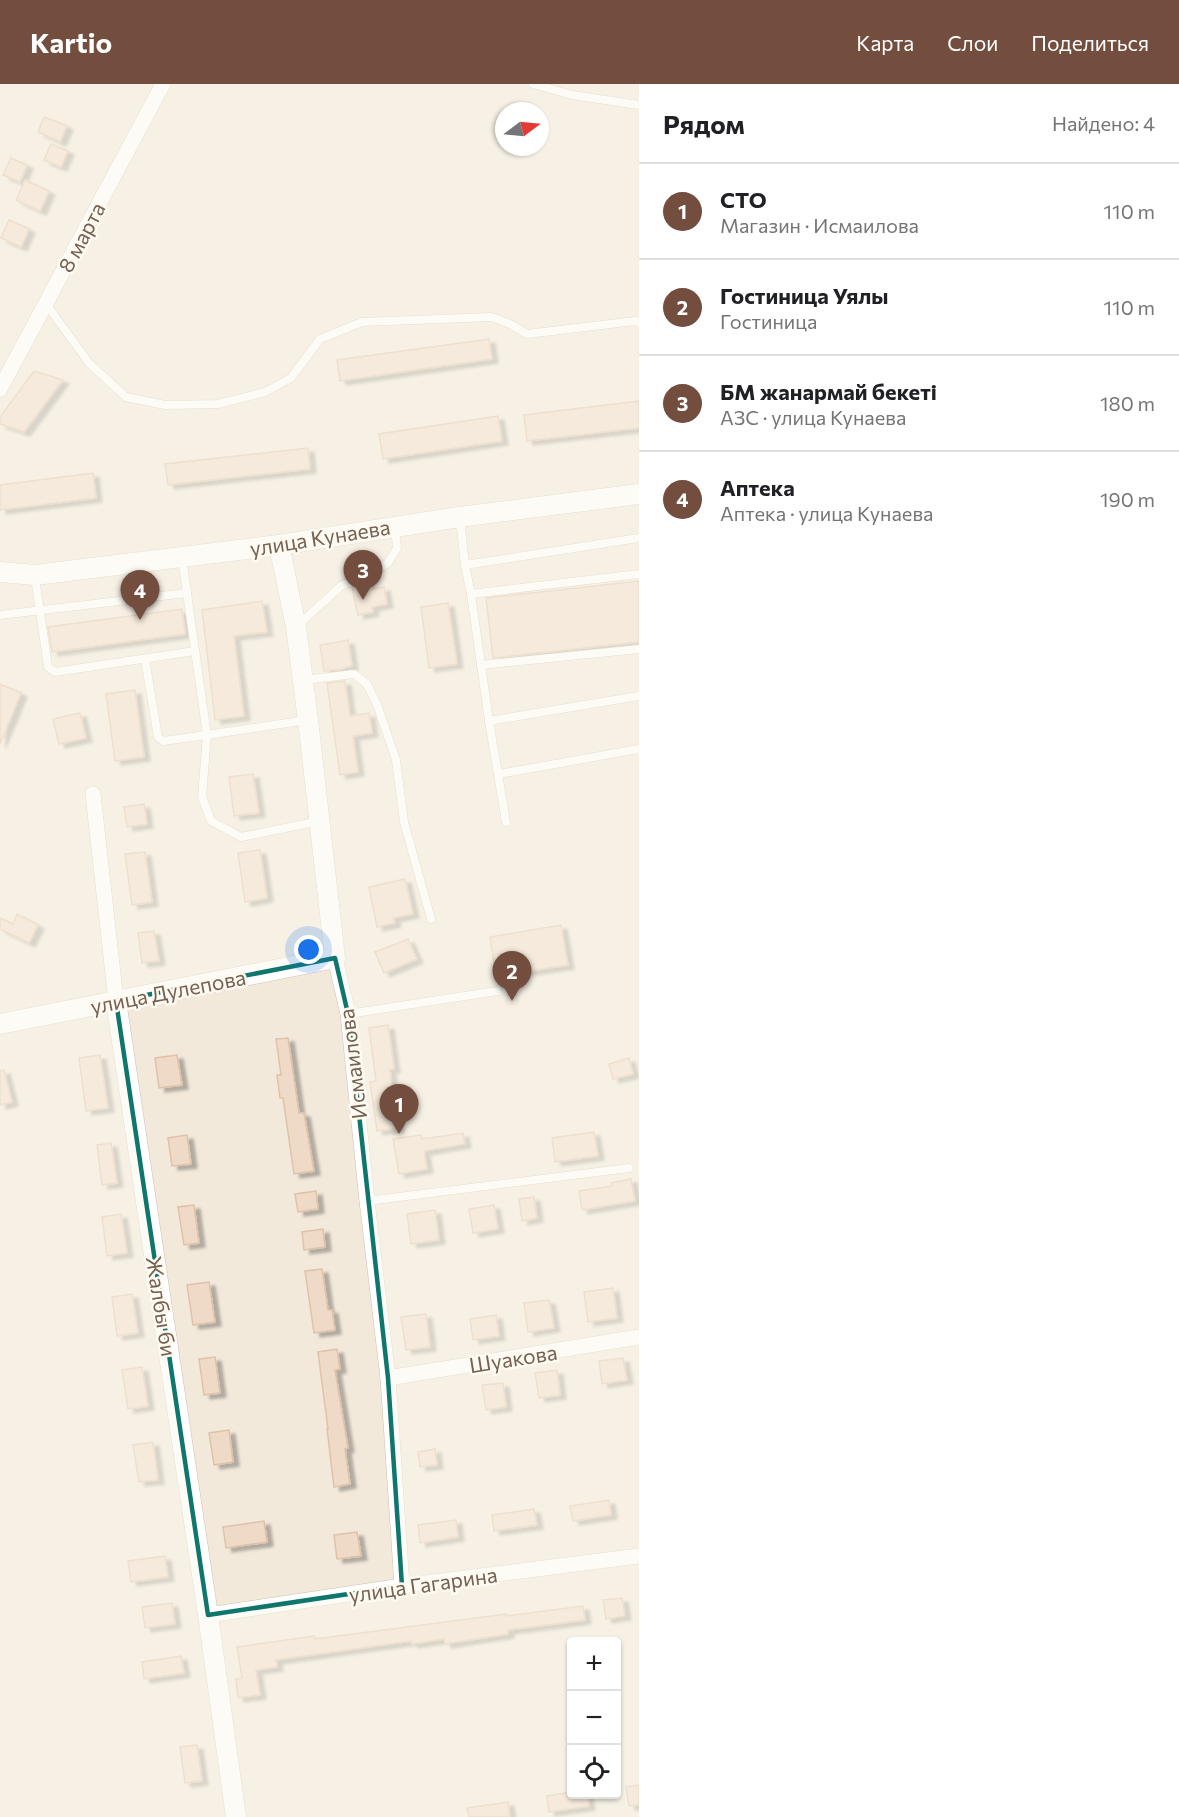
<!DOCTYPE html>
<html lang="ru">
<head>
<meta charset="utf-8">
<style>
  :root { --surface:#fff; --page:#f6f6f6; --text:#202124; --muted:#757577; --line:#e0e0e0; --accent:#734e3e }
  body { margin:0; font-family:Commissioner,sans-serif; background:var(--page); color:var(--text) }
  .controls { position:absolute; right:18px; bottom:18px; display:grid; overflow:hidden; border-radius:6px; box-shadow:0 2px 4px #0004 }
  .controls button { width:54px; height:54px; display:grid; place-items:center; padding:0; border:0; border-bottom:2px solid var(--line); background:var(--surface); color:var(--text); font:30px sans-serif }
  .compass { position:absolute; left:495px; top:18px; width:54px; height:54px; border-radius:50%; background:var(--surface); box-shadow:0 2px 4px #0004; rotate:74deg }
  .you { position:absolute; left:309px; top:866px; width:21px; height:21px; margin:-15px; border:4px solid #fff; border-radius:50%; background:#1a73e8; box-shadow:0 0 0 9px #1a73e833 }
  .badge { display:grid; place-items:center; width:39px; height:39px; border-radius:50%; background:var(--accent); color:#fff; font-size:20px; font-weight:700 }
  .pin { position:absolute; translate:-50% -50px; filter:drop-shadow(0 2px 3px #0008) }
  .pin::after { content:''; position:absolute; top:32px; width:21px; height:18px; background:inherit; clip-path:polygon(0 0,100% 0,50% 100%) }
  .list { margin:0; padding:0; list-style:none }
  h2 { display:flex; justify-content:space-between; align-items:center; height:78px; margin:0; padding:0 24px; font-size:26px }
  h2 small { font-size:20px; font-weight:400; color:var(--muted) }
  .list li { display:grid; grid-template-columns:39px 1fr auto; gap:18px; align-items:center; box-sizing:border-box; height:96px; padding:0 24px; border-top:2px solid var(--line) }
  .list b { display:block; font-size:22px; white-space:nowrap }
  .list p { margin:0; font-size:20px; white-space:nowrap; color:var(--muted) }
  .list em { font-size:20px; font-style:normal; color:var(--muted) }
  .icon { flex:none; width:33px; height:33px; fill:none; stroke:currentColor; stroke-width:2; stroke-linecap:round; stroke-linejoin:round }
  .map { position:relative; flex:none; width:639px; height:1733px; overflow:hidden }
  header { display:flex; align-items:center; gap:36px; box-sizing:border-box; height:84px; padding:0 30px; background:var(--accent); color:#fff }
  header strong { font-size:28px }
  nav { display:flex; gap:33px; margin-inline-start:auto; font-size:21px }
  main { display:flex }
  aside { flex:1; background:var(--surface) }
  .map>svg:first-child { display:block }
  .residential { fill:#f2e9db; fill-rule:evenodd }
  .building { fill:#eedac6; stroke:#dfc2a8; stroke-width:1.5; filter:url(#shadow) }
  .lines { fill:none; stroke-linecap:round; stroke-linejoin:round }
  .service-casing { stroke:#cdc0b2; stroke-width:9 }
  .minor-casing { stroke:#cdc0b2; stroke-width:16 }
  .tertiary-casing { stroke:#cdc0b2; stroke-width:21 }
  .service { stroke:#fff; stroke-width:8 }
  .minor { stroke:#fff; stroke-width:15 }
  .tertiary { stroke:#fff; stroke-width:20 }
  .marked { fill:none; stroke:#0f766e; stroke-width:4.5; stroke-linejoin:round }
  .labels { text-anchor:middle; dominant-baseline:central; stroke-width:5; stroke-linejoin:round; paint-order:stroke }
  .street-label { font-size:21px; fill:#746151; stroke:#fefaf2 }
</style>
</head>
<body>
<header>
<strong>Kartio</strong>
<nav><a>Карта</a><a>Слои</a><a>Поделиться</a></nav>
</header>
<main>
<div class="map">
<svg width="639" height="1733" viewBox="0 0 639 1733">
  <defs>
    <filter id="shadow"><feDropShadow dx="6" dy="4" stdDeviation="1.5" flood-color="#0004"/></filter>
  </defs>
  <rect width="100%" height="100%" fill="#fbf7ec"/>
  <path class="residential" d="M0,0H639V1733H0ZM504,27H540V63H504ZM572,1558H616V1710H572Z"/>
  <g class="building">
    <polygon points="44,33 67,42 60,58 38,48"/>
    <polygon points="51,60 68,67 61,83 44,76"/>
    <polygon points="11,74 27,81 20,98 3,91"/>
    <polygon points="25,96 49,107 40,127 16,116"/>
    <polygon points="9,136 29,145 21,163 1,154"/>
    <polygon points="489,255 492,275 340,297 337,276"/>
    <polygon points="34,287 63,296 24,348 0,340 0,333"/>
    <polygon points="639,317 639,344 527,357 524,331"/>
    <polygon points="498,332 502,357 383,375 379,350"/>
    <polygon points="308,364 310,385 168,401 165,380"/>
    <polygon points="93,389 96,414 0,426 0,401"/>
    <polygon points="639,497 639,558 493,574 486,514"/>
    <polygon points="368,498 369,506 384,503 387,520 372,523 373,528 358,531 352,504"/>
    <polygon points="262,517 267,548 234,552 244,632 215,636 202,526"/>
    <polygon points="448,519 457,580 429,584 421,523"/>
    <polygon points="182,525 185,550 52,568 48,543"/>
    <polygon points="348,556 352,582 343,584 343,585 324,587 320,561"/>
    <polygon points="345,597 350,632 369,629 372,649 353,652 358,688 340,691 327,599"/>
    <polygon points="0,600 21,609 0,660"/>
    <polygon points="135,606 144,673 115,677 106,610"/>
    <polygon points="80,629 86,654 59,660 53,635"/>
    <polygon points="253,690 259,729 234,732 229,693"/>
    <polygon points="144,720 147,740 127,743 124,723"/>
    <polygon points="260,766 267,814 245,818 238,769"/>
    <polygon points="145,768 152,818 132,821 125,770"/>
    <polygon points="405,795 413,830 393,834 395,839 377,843 369,803"/>
    <polygon points="17,830 38,841 29,859 0,845 0,834 13,840"/>
    <polygon points="561,841 568,881 496,892 490,853"/>
    <polygon points="154,847 159,877 142,879 138,849"/>
    <polygon points="408,855 417,875 384,889 375,868"/>
    <polygon points="388,941 394,985 390,985 393,1020 395,1020 398,1044 377,1047 370,998 376,997 369,944"/>
    <polygon points="288,954 299,1029 304,1029 314,1087 294,1090 283,1014 280,1014 277,991 281,991 276,955"/>
    <polygon points="100,971 108,1024 86,1027 79,974"/>
    <polygon points="177,971 182,1001 159,1004 155,974"/>
    <polygon points="629,974 633,990 613,995 609,980"/>
    <polygon points="4,986 12,1018 0,1021 0,987"/>
    <polygon points="594,1048 598,1072 555,1078 552,1054"/>
    <polygon points="463,1049 465,1060 424,1067 427,1085 399,1090 393,1055 421,1051 422,1055"/>
    <polygon points="187,1051 191,1080 172,1082 168,1054"/>
    <polygon points="111,1059 117,1099 102,1101 97,1061"/>
    <polygon points="631,1095 635,1117 582,1126 579,1107 612,1102 611,1099"/>
    <polygon points="316,1107 318,1125 298,1128 295,1110"/>
    <polygon points="534,1113 537,1134 522,1137 519,1115"/>
    <polygon points="194,1121 199,1159 184,1161 178,1123"/>
    <polygon points="494,1121 498,1145 473,1149 469,1125"/>
    <polygon points="435,1126 439,1156 411,1160 407,1130"/>
    <polygon points="121,1130 127,1169 107,1172 102,1133"/>
    <polygon points="323,1145 325,1163 304,1166 302,1148"/>
    <polygon points="322,1185 328,1226 332,1226 335,1246 314,1249 305,1187"/>
    <polygon points="209,1198 215,1238 193,1241 187,1201"/>
    <polygon points="613,1204 617,1234 588,1238 584,1208"/>
    <polygon points="132,1210 138,1249 117,1252 112,1213"/>
    <polygon points="549,1216 554,1244 528,1248 524,1219"/>
    <polygon points="426,1230 430,1263 406,1266 401,1233"/>
    <polygon points="496,1231 499,1252 473,1256 470,1235"/>
    <polygon points="337,1265 340,1285 335,1286 348,1364 345,1365 350,1400 334,1403 327,1345 328,1345 318,1268"/>
    <polygon points="215,1273 220,1309 204,1311 199,1275"/>
    <polygon points="623,1274 627,1296 602,1300 599,1277"/>
    <polygon points="142,1283 148,1322 128,1325 122,1286"/>
    <polygon points="557,1286 560,1311 539,1314 535,1289"/>
    <polygon points="503,1299 506,1323 486,1326 482,1301"/>
    <polygon points="229,1346 233,1378 214,1381 209,1349"/>
    <polygon points="153,1358 158,1396 139,1398 133,1361"/>
    <polygon points="435,1365 437,1381 420,1383 418,1368"/>
    <polygon points="609,1416 611,1431 573,1437 570,1422"/>
    <polygon points="534,1425 537,1441 494,1447 492,1431"/>
    <polygon points="456,1436 458,1453 420,1459 418,1441"/>
    <polygon points="264,1437 267,1458 226,1464 223,1443"/>
    <polygon points="357,1448 361,1472 337,1475 334,1451"/>
    <polygon points="165,1472 168,1493 131,1498 128,1477"/>
    <polygon points="622,1514 625,1532 606,1535 603,1516"/>
    <polygon points="172,1519 175,1540 145,1544 142,1523"/>
    <polygon points="583,1522 585,1536 508,1546 508,1550 445,1560 444,1555 412,1560 411,1557 276,1576 277,1583 256,1586 260,1611 238,1614 236,1595 242,1594 237,1563 314,1552 315,1555 506,1530 506,1532"/>
    <polygon points="181,1572 184,1589 144,1595 142,1578"/>
    <polygon points="197,1661 202,1697 185,1699 180,1663"/>
    <polygon points="639,1701 639,1721 629,1722 626,1703"/>
    <polygon points="572,1708 572,1710 587,1710 589,1722 549,1728 547,1712"/>
    <polygon points="508,1718 510,1733 469,1733 467,1724"/>
  </g>
  <g class="lines">
    <g class="service-casing">
      <g id="service">
        <polyline points="533,0 572,11 639,21"/>
        <polyline points="46,220 89,279 126,313 165,321 218,320 265,308 291,294 320,255 362,238 492,233 510,240 527,250 635,237 639,238"/>
        <polyline points="460,434 465,481"/>
        <polyline points="182,473 187,509"/>
        <polyline points="35,493 48,583 55,588 195,567"/>
        <polyline points="471,510 639,490"/>
        <polyline points="0,531 187,509 207,651 307,636"/>
        <polyline points="297,542 341,502 374,488 388,479 397,464 395,443"/>
        <polyline points="145,575 158,653 163,657 207,651 202,713 211,737 241,753 320,737"/>
        <polyline points="481,581 639,565"/>
        <polyline points="304,596 354,590 367,600 378,623 396,676 404,738 431,835"/>
        <polyline points="489,637 639,612"/>
        <polyline points="499,690 639,665"/>
        <polyline points="506,738 489,637 471,510 465,481 639,454"/>
        <polyline points="348,930 497,907"/>
        <polyline points="367,1117 629,1084"/>
      </g>
    </g>
    <g class="minor-casing">
      <g id="minor">
        <polyline points="0,305 163,0"/>
        <polyline points="93,710 116,917"/>
        <polyline points="335,874 348,930 367,1117 388,1294 402,1502"/>
        <polyline points="388,1294 639,1253"/>
        <polyline points="208,1531 402,1502 639,1472"/>
      </g>
    </g>
    <g class="tertiary-casing">
      <g id="tertiary">
        <polyline points="0,488 35,491 279,461 459,433 639,410"/>
        <polyline points="116,917 208,1531 236,1733"/>
        <polyline points="0,940 335,874 308,636 296,543 279,461"/>
      </g>
    </g>
    <use href="#service" class="service"/>
    <use href="#minor" class="minor"/>
    <use href="#tertiary" class="tertiary"/>
  </g>
  <path d="M0 0H639V1733H0ZM335,874L348,930L388,1294L402,1502L208,1531L116,917Z" fill="#fbf7ec" fill-opacity=".55" fill-rule="evenodd"/>
  <path class="marked" d="M335,874L348,930L388,1294L402,1502L208,1531L116,917Z"/>
  <g class="labels">
    <g class="street-label">
      <text transform="translate(81 153) rotate(-62)">8 марта</text>
      <text transform="translate(320 453) rotate(-9)">улица Кунаева</text>
      <text transform="translate(168 907) rotate(-11)">улица Дулепова</text>
      <text transform="translate(352 980) rotate(-97)">Исмаилова</text>
      <text transform="translate(162 1222) rotate(81)">Жалбы би</text>
      <text transform="translate(513 1274) rotate(-9)">Шуакова</text>
      <text transform="translate(423 1500) rotate(-8)">улица Гагарина</text>
    </g>
  </g>
</svg>
<div class="controls">
<button>+</button>
<button>−</button>
<button><svg class="icon" aria-label="locate" viewBox="0 0 24 24"><circle cx="12" cy="12" r="6"/><path d="M12 2v4M12 18v4M2 12h4M18 12h4"/></svg></button>
</div>
<svg class="compass" viewBox="-18 -18 36 36"><path d="M0-13l5 13h-10z" fill="#e53935"/><path d="M0 13l5-13h-10z" fill="#757577"/></svg>
<div class="you"></div>
<div class="pin badge" style="left:399px;top:1050px">1</div>
<div class="pin badge" style="left:512px;top:917px">2</div>
<div class="pin badge" style="left:363px;top:516px">3</div>
<div class="pin badge" style="left:140px;top:536px">4</div>
</div>
<aside>
<h2>Рядом<small>Найдено: 4</small></h2>
<ul class="list">
<li><span class="badge">1</span><div><b>СТО</b><p>Магазин · Исмаилова</p></div><em>110 m</em></li>
<li><span class="badge">2</span><div><b>Гостиница Уялы</b><p>Гостиница</p></div><em>110 m</em></li>
<li><span class="badge">3</span><div><b>БМ жанармай бекеті</b><p>АЗС · улица Кунаева</p></div><em>180 m</em></li>
<li><span class="badge">4</span><div><b>Аптека</b><p>Аптека · улица Кунаева</p></div><em>190 m</em></li>
</ul>
</aside>
</main>
</body>
</html>
